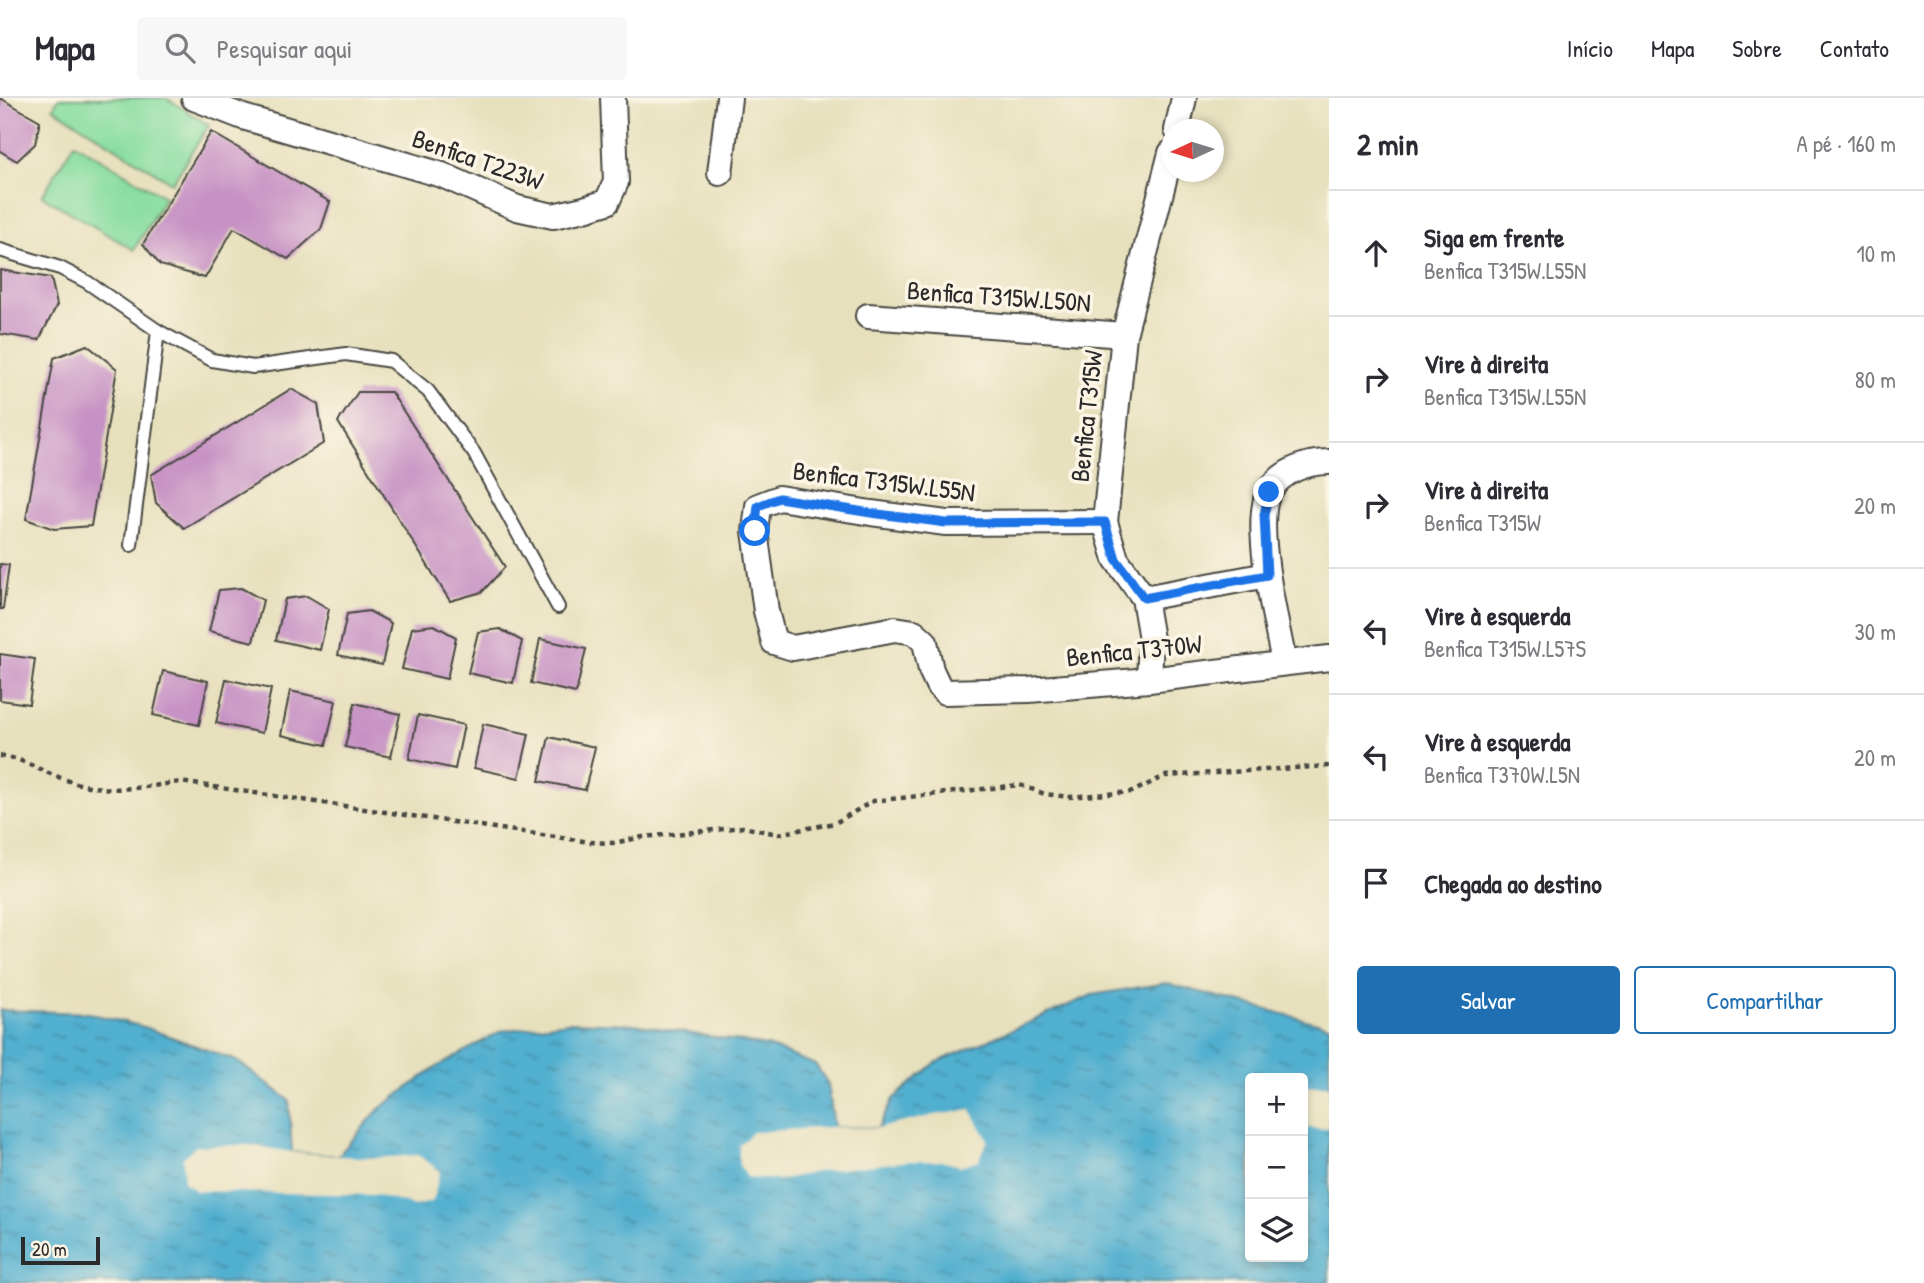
<!DOCTYPE html>
<html lang="pt">
<head>
<meta charset="utf-8">
<style>
  :root { --surface:#fff; --page:#f7f7f7; --text:#2b2b33; --muted:#7c7c81; --line:#e1e1e2; --accent:#1f6fb2 }
  body { margin:0; font-family:"Patrick Hand",sans-serif; background:var(--page); color:var(--text) }
  .controls { position:absolute; right:21px; bottom:21px; display:grid; overflow:hidden; border-radius:7px; box-shadow:0 4px 10px #0003 }
  .controls button { width:63px; height:63px; display:grid; place-items:center; padding:0; border:0; border-bottom:2px solid var(--line); background:var(--surface); color:var(--text); font:35px sans-serif }
  .compass { position:absolute; left:1161px; top:21px; width:63px; height:63px; border-radius:50%; background:var(--surface); box-shadow:0 4px 10px #0003; rotate:266deg }
  .scale { position:absolute; left:21px; bottom:18px; width:79px; box-sizing:border-box; padding-left:7px; border:4px solid #2b2b2b; border-top:0; font-size:19px; line-height:24px; white-space:nowrap; color:#2b2b2b; -webkit-text-stroke:5px #fcf5e5; paint-order:stroke }
  .stop { position:absolute; width:21px; height:21px; margin:-16px; border:5px solid #1a73e8; border-radius:50%; background:#fff }
  .stop.end { background:#1a73e8; border-color:#fff; box-shadow:0 2px 7px #0008 }
  .list { margin:0; padding:0; list-style:none }
  h2 { display:flex; justify-content:space-between; align-items:center; height:91px; margin:0; padding:0 28px; font-size:30px }
  h2 small { font-size:23px; font-weight:400; color:var(--muted) }
  .list li { display:grid; grid-template-columns:46px 1fr auto; gap:21px; align-items:center; box-sizing:border-box; height:126px; padding:0 28px; border-top:2px solid var(--line) }
  .list b { display:block; font-size:26px; white-space:nowrap }
  .list p { margin:0; font-size:23px; white-space:nowrap; color:var(--muted) }
  .list em { font-size:23px; font-style:normal; color:var(--muted) }
  .actions { display:flex; gap:14px; padding:21px 28px }
  .actions a { flex:1; padding:16px 0; border:2px solid var(--accent); border-radius:7px; text-align:center; font-size:24px; color:var(--accent) }
  .actions .main { background:var(--accent); color:#fff }
  .icon { flex:none; width:38px; height:38px; fill:none; stroke:currentColor; stroke-width:2; stroke-linecap:round; stroke-linejoin:round }
  .map { position:relative; flex:none; width:1329px; height:1185px; overflow:hidden }
  header { display:flex; align-items:center; gap:42px; box-sizing:border-box; height:98px; padding:0 35px; background:var(--surface); border-bottom:2px solid var(--line) }
  header strong { font-size:33px }
  nav { display:flex; gap:38px; margin-inline-start:auto; font-size:24px }
  .search { width:490px; height:63px; background:var(--page); display:flex; align-items:center; gap:18px; box-sizing:border-box; padding:0 24px; border-radius:7px; color:var(--muted); font-size:26px }
  main { display:flex }
  aside { flex:1; background:var(--surface) }
  .map>svg:first-child { display:block }
  .pitch { fill:#87dda0; stroke:#598466; stroke-width:2 }
  .water { fill:url(#water-ripples); stroke:#3e6d7d; stroke-width:2; fill-rule:evenodd }
  .pier { fill:#e7e0bd }
  .building { fill:#c691c4 }
  .lines { fill:none; stroke-linecap:round; stroke-linejoin:round }
  .lane-casing { stroke:#474641; stroke-width:16 }
  .street-casing { stroke:#474641; stroke-width:28 }
  .path { stroke:#474641; stroke-width:4.5; stroke-dasharray:5 5; stroke-linecap:butt }
  .lane { stroke:#fff; stroke-width:12 }
  .street { stroke:#fff; stroke-width:24 }
  .route { stroke:#1a73e8; stroke-width:9 }
  .labels { text-anchor:middle; dominant-baseline:central; stroke-width:7; stroke-linejoin:round; paint-order:stroke }
  .street-label { font-size:26px; fill:#2b2b2b; stroke:#fcf5e5 }
</style>
</head>
<body>
<header>
<strong>Mapa</strong>
<div class="search"><svg class="icon" aria-label="search" viewBox="0 0 24 24"><circle cx="10" cy="10" r="6"/><path d="M15 15l6 6"/></svg>Pesquisar aqui</div>
<nav><a>Início</a><a>Mapa</a><a>Sobre</a><a>Contato</a></nav>
</header>
<main>
<div class="map">
<svg width="1329" height="1185" viewBox="0 0 1329 1185">
  <defs>
    <pattern id="water-ripples" width="26" height="14" patternUnits="userSpaceOnUse" patternTransform="scale(1.75)"><rect width="26" height="14" fill="#51afcf"/><path d="M2 4q2-2 4 0t4 0M15 11q2-2 4 0t4 0" fill="none" stroke="#438fa8"/></pattern>
  </defs>
  <rect width="100%" height="100%" fill="#fcf5e5"/>
  <filter id="ink" filterUnits="userSpaceOnUse"><feTurbulence type="fractalNoise" baseFrequency=".0143" numOctaves="2"/><feDisplacementMap in="SourceGraphic" scale="14" xChannelSelector="R" yChannelSelector="G"/><feConvolveMatrix kernelMatrix="1 2 1 2 8 2 1 2 1" color-interpolation-filters="sRGB"/></filter>
  <filter id="wash" filterUnits="userSpaceOnUse"><feTurbulence type="fractalNoise" baseFrequency=".00686" numOctaves="4" result="noise"/><feDisplacementMap in="SourceGraphic" scale="28" xChannelSelector="R" yChannelSelector="G"/><feGaussianBlur stdDeviation="1.57" result="paint"/><feColorMatrix in="noise" values="0 0 0 0 0 0 0 0 0 0 0 0 0 0 0 0 0 1.4 0 .05"/><feComposite in="paint" operator="in"/></filter>
  <g filter="url(#wash)">
    <rect width="100%" height="100%" fill="#e7e0bd"/>
    <g class="pitch">
      <polygon points="59,0 166,0 209,27 172,85 53,10"/>
      <polygon points="74,45 165,99 134,152 42,98"/>
    </g>
    <path class="water" d="M1166,885L1329,928V1185H0V912L88,915L144,929L237,963L289,1002L292,1054L338,1058L379,1011L435,970L501,933L568,924L634,926L767,948L816,967L828,986L834,1029L878,1030L893,1001L935,965L1092,897ZM1250,980H1303V1159H1250Z"/>
    <g class="pier">
      <polygon points="1329,987 1329,1030 1320,1031 1303,1029 1303,988"/>
      <polygon points="971,1012 988,1042 979,1062 960,1068 941,1063 911,1063 820,1073 779,1082 748,1080 739,1067 739,1047 753,1034 833,1029 879,1030 935,1017"/>
      <polygon points="248,1047 292,1054 338,1058 376,1060 418,1057 440,1073 433,1103 415,1108 376,1097 195,1093 184,1083 183,1060 196,1048"/>
    </g>
    <g id="blocks">
      <g class="building">
        <polygon points="0,0 40,23 35,46 17,63 0,53"/>
        <polygon points="211,34 330,104 321,131 288,161 234,130 205,180 160,167 143,146"/>
        <polygon points="0,172 51,180 57,207 39,242 0,236"/>
        <polygon points="87,247 117,271 91,428 54,431 26,421 54,260"/>
        <polygon points="291,291 318,306 324,345 184,430 156,405 151,377"/>
        <polygon points="358,294 391,294 505,469 482,494 450,503 338,324"/>
        <polygon points="0,466 9,467 3,511 0,511"/>
        <polygon points="241,490 263,502 253,544 209,533 219,492"/>
        <polygon points="307,498 329,511 320,552 276,542 285,501"/>
        <polygon points="369,513 391,525 382,567 338,557 347,516"/>
        <polygon points="434,527 456,539 447,581 402,571 412,530"/>
        <polygon points="500,531 522,543 513,585 468,575 478,534"/>
        <polygon points="540,541 586,551 576,595 531,585"/>
        <polygon points="0,556 35,561 29,606 0,602"/>
        <polygon points="163,573 208,583 199,627 153,617"/>
        <polygon points="226,581 271,591 262,635 216,625"/>
        <polygon points="290,593 336,603 326,647 281,637"/>
        <polygon points="355,605 400,616 391,659 345,649"/>
        <polygon points="418,617 464,627 455,671 409,661"/>
        <polygon points="483,626 529,636 519,680 474,670"/>
        <polygon points="549,639 595,649 585,692 539,683"/>
      </g>
    </g>
  </g>
  <g filter="url(#ink)">
    <use href="#blocks" fill-opacity="0" stroke="#474641" stroke-width="2"/>
    <g class="lines">
      <g class="lane-casing">
        <g id="lane">
          <polyline points="0,152 60,170 87,184 158,233 212,262 253,269 346,256 391,263 428,293 474,355 558,509"/>
          <polyline points="131,447 158,233"/>
        </g>
      </g>
      <g class="street-casing">
        <g id="street">
          <polyline points="194,0 243,19 442,77 517,110 553,118 584,111 607,104 616,84 613,0"/>
          <polyline points="1177,32 1184,0"/>
          <polyline points="720,75 729,0"/>
          <polyline points="868,218 1124,237"/>
          <polyline points="1105,424 946,425 871,415 779,400 758,408 755,433 766,513 774,544 793,550 895,531 914,534 925,544 931,572 938,587 945,594 1029,592 1149,582 1329,560"/>
          <polyline points="1144,500 1267,477"/>
          <path d="M1284,564C1277,528 1252,425 1269,394C1281,373 1306,364 1329,364"/>
          <polyline points="1149,582 1151,541 1144,500 1116,461 1105,424 1124,237 1171,55"/>
        </g>
      </g>
      <path class="path" d="M0,658C24,661 34,670 56,678C102,697 132,691 180,684L590,744L613,745L643,739L743,729L778,736L835,725L873,703L1020,687L1045,696L1069,699L1132,694L1165,678L1329,668"/>
      <use href="#lane" class="lane"/>
      <use href="#street" class="street"/>
    </g>
  </g>
  <g class="lines" filter="url(#ink)">
    <polyline class="route" points="755,433 758,408 779,400 871,415 946,425 1105,424 1116,461 1144,500 1267,477 1264,417 1269,394"/>
  </g>
  <g class="labels">
    <g class="street-label">
      <text transform="translate(478 61) rotate(19)">Benfica T223W</text>
      <text transform="translate(999 198) rotate(4)">Benfica T315W.L50N</text>
      <text transform="translate(1086 318) rotate(-84)">Benfica T315W</text>
      <text transform="translate(884 383) rotate(7)">Benfica T315W.L55N</text>
      <text transform="translate(1134 552) rotate(-6)">Benfica T370W</text>
    </g>
  </g>
</svg>
<div class="controls">
<button>+</button>
<button>−</button>
<button><svg class="icon" aria-label="layers" viewBox="0 0 24 24"><path d="M12 4l9 5-9 5-9-5zM3 14l9 5 9-5"/></svg></button>
</div>
<svg class="compass" viewBox="-18 -18 36 36"><path d="M0-13l5 13h-10z" fill="#e53935"/><path d="M0 13l5-13h-10z" fill="#7c7c81"/></svg>
<div class="scale">20 m</div>
<div class="stop" style="left:755px;top:433px"></div>
<div class="stop end" style="left:1269px;top:394px"></div>
</div>
<aside>
<h2>2 min<small>A pé · 160 m</small></h2>
<ul class="list">
<li><svg class="icon" aria-label="ahead" viewBox="0 0 24 24"><path d="M12 20V5M6 11l6-6 6 6"/></svg><div><b>Siga em frente</b><p>Benfica T315W.L55N</p></div><em>10 m</em></li>
<li><svg class="icon" aria-label="right" viewBox="0 0 24 24"><path d="M7 20v-9h11M14 6l5 5-5 5"/></svg><div><b>Vire à direita</b><p>Benfica T315W.L55N</p></div><em>80 m</em></li>
<li><svg class="icon" aria-label="right" viewBox="0 0 24 24"><path d="M7 20v-9h11M14 6l5 5-5 5"/></svg><div><b>Vire à direita</b><p>Benfica T315W</p></div><em>20 m</em></li>
<li><svg class="icon" aria-label="left" viewBox="0 0 24 24"><path d="M17 20v-9H6M10 6l-5 5 5 5"/></svg><div><b>Vire à esquerda</b><p>Benfica T315W.L57S</p></div><em>30 m</em></li>
<li><svg class="icon" aria-label="left" viewBox="0 0 24 24"><path d="M17 20v-9H6M10 6l-5 5 5 5"/></svg><div><b>Vire à esquerda</b><p>Benfica T370W.L5N</p></div><em>20 m</em></li>
<li><svg class="icon" aria-label="arrive" viewBox="0 0 24 24"><path d="M6 21V4h12l-3 4 3 4H6"/></svg><div><b>Chegada ao destino</b></div></li>
</ul>
<div class="actions"><a class="main">Salvar</a><a>Compartilhar</a></div>
</aside>
</main>
</body>
</html>
